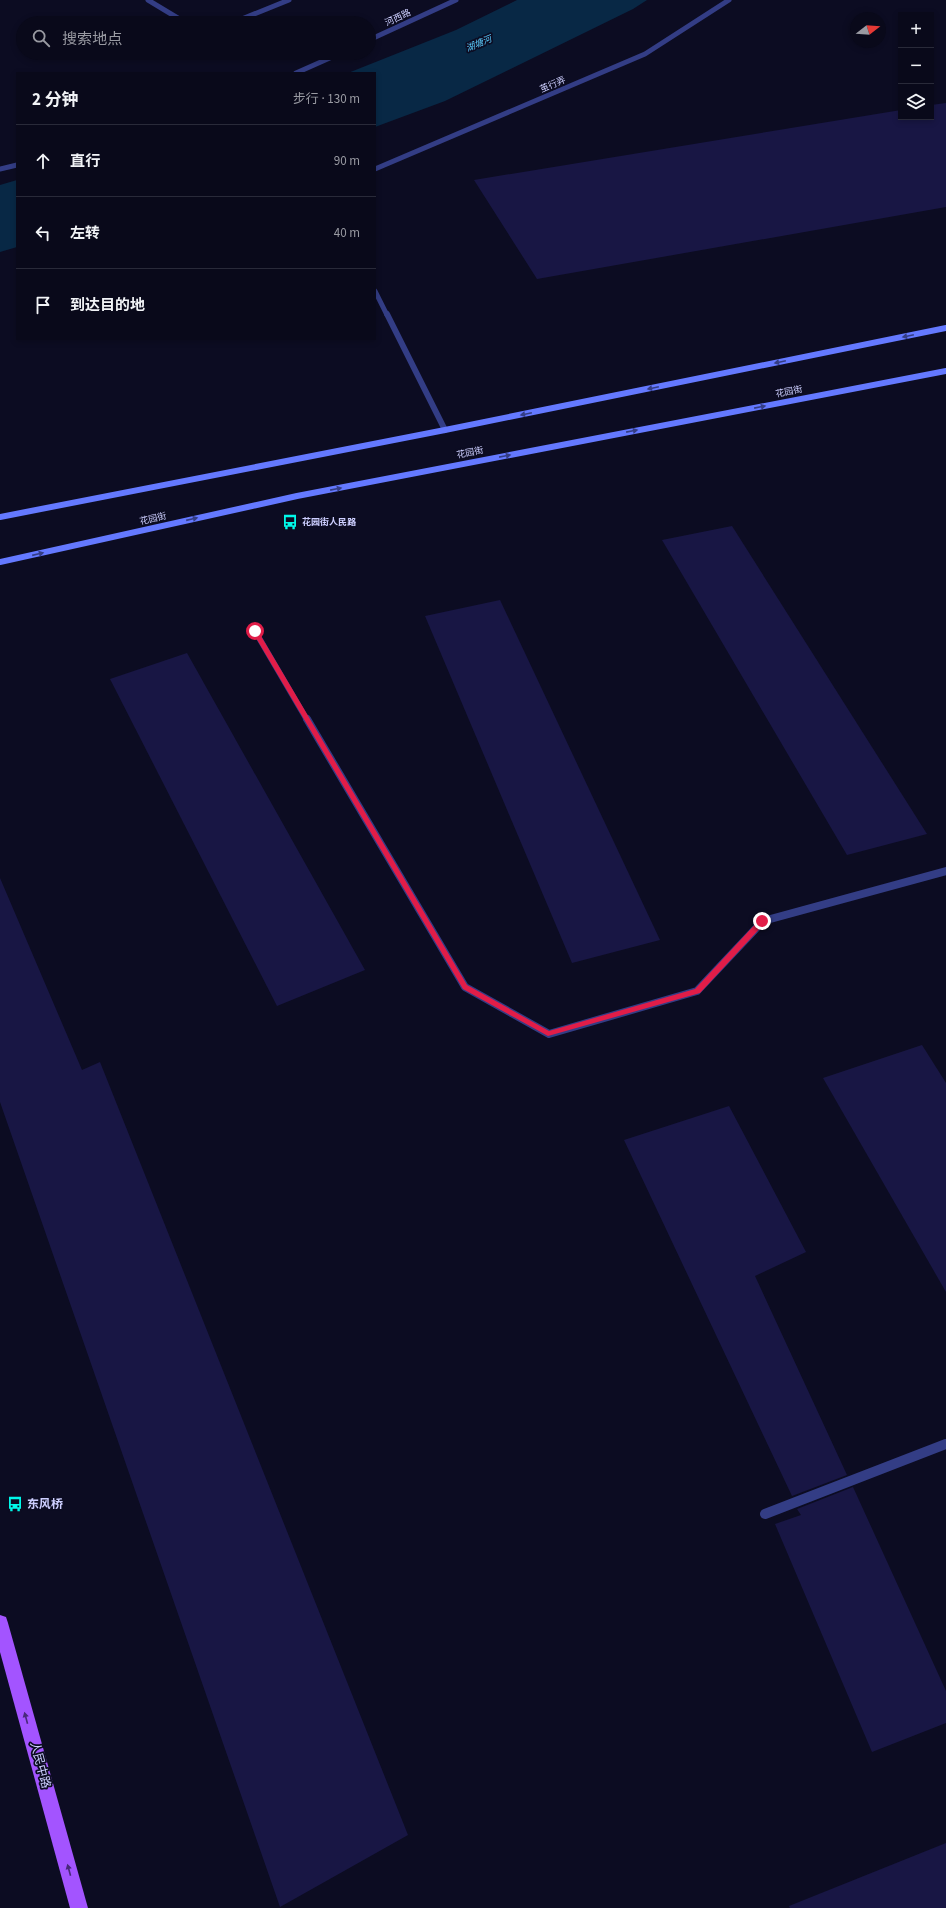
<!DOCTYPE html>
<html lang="zh">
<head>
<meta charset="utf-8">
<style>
  :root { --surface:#09091a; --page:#121223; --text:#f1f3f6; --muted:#999aa2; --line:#292a39 }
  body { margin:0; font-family:"Source Sans 3","Noto Sans SC",sans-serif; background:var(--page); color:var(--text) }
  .controls { position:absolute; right:12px; top:12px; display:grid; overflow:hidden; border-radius:0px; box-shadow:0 2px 6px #0003 }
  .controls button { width:36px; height:36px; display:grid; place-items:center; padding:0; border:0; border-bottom:1px solid var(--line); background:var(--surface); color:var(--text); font:20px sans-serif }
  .compass { position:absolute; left:850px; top:12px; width:36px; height:36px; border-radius:50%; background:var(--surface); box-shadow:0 2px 6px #0003; rotate:73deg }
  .stop { position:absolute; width:12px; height:12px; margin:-9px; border:3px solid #e11d48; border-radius:50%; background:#fff }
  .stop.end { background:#e11d48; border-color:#fff; box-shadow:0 1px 4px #0008 }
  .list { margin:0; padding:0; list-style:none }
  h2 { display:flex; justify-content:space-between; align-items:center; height:52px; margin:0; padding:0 16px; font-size:17px }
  h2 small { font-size:13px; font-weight:400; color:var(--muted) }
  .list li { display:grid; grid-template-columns:26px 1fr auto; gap:12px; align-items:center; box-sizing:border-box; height:72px; padding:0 16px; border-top:1px solid var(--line) }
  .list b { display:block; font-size:15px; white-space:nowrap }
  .list em { font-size:13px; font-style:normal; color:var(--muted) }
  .icon { flex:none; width:22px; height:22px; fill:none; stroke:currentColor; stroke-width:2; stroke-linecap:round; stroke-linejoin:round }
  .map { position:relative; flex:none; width:946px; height:1908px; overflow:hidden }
  .search { position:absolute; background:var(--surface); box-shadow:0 2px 6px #0003; left:16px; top:16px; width:360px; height:44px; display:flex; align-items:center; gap:10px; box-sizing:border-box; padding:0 14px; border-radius:22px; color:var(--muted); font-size:15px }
  .panel { position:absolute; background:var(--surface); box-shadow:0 2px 6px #0003; left:16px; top:72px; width:360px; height:268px; border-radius:0px }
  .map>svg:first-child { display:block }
  .water { fill:#082845 }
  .building { fill:#181644 }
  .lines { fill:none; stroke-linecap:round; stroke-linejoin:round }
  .lane-far3 { stroke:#333d85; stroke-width:5 }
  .lane-far2 { stroke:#333d85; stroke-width:6 }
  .lane-far1 { stroke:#333d85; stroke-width:8 }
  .lane { stroke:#333d85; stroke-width:10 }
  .street-far1 { stroke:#333d85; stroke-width:5 }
  .street { stroke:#333d85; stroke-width:6 }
  .secondary { stroke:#6479ff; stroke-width:6 }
  .primary { fill:#a354ff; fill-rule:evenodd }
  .oneway { fill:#343d85 }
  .oneway2 { fill:#48297a }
  .route { fill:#e11d48 }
  .labels { text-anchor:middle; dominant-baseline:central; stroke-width:3.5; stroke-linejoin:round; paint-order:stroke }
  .far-street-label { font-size:9px; fill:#cdcfff; stroke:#0c0c22 }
  .far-water-label { font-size:9px; font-style:italic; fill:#5bcdff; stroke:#0c0c22 }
  .far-poi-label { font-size:9px; font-weight:bold; fill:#cdcfff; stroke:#0c0c22; text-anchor:start }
  .near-poi-label { font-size:12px; font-weight:bold; fill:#cdcfff; stroke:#0c0c22; text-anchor:start }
  .near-street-label { font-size:12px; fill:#cdcfff; stroke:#0c0c22 }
</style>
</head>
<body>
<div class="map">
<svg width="946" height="1908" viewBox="0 0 946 1908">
  <rect width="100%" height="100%" fill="#0c0c22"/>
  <g class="water">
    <polygon points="517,0 647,0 633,9 445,101 375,127 375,73 348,73 456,30"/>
    <polygon points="17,180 17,247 0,252 0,185"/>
  </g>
  <g class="building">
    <polygon points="946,103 946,207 537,279 474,180 901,110 901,117 931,117 931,105"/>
    <polygon points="732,526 927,834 847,855 662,540"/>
    <polygon points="500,600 660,940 572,963 425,616"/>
    <polygon points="187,653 365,970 277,1006 110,679"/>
    <polygon points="0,878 82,1070 100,1062 408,1835 280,1907 0,1102"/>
    <polygon points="922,1045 946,1083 946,1292 823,1078"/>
    <polygon points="729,1106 806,1252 755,1276 847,1475 792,1496 624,1140"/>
    <polygon points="853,1487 946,1691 946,1723 872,1752 775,1524 801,1515 797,1509"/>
    <polygon points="946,1843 946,1908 790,1908 789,1906"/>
  </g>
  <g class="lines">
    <g class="lane-far3">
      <polyline points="148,0 186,23"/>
      <polyline points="232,23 289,0"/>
    </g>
    <polyline class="lane-far2" points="255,631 307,720"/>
    <polyline class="lane-far1" points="307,719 465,987 549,1034 697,991 763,921 946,871"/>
    <polyline class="lane" points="765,1514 946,1444"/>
    <g class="street-far1">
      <polyline points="369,40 456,0"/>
      <polyline points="296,73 341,53"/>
      <polyline points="0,169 17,165"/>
      <polyline points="375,169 645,54 729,0"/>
      <polyline points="375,291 387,315"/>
    </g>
    <polyline class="street" points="387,314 445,430"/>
    <g class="secondary">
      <polyline points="0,517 445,430 946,328"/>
      <polyline points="0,562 297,496 946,371"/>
    </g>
    <polygon class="primary" points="0,1615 6,1617 8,1623 88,1908 70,1908 0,1652"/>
  </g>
  <defs><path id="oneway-solid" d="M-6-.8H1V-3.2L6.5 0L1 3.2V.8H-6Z"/></defs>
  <g class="oneway">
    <use href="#oneway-solid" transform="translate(908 336) rotate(168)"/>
    <use href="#oneway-solid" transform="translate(780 362) rotate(168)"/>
    <use href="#oneway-solid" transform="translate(653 388) rotate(168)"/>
    <use href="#oneway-solid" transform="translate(760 407) rotate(-11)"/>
    <use href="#oneway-solid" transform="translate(526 414) rotate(168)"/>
    <use href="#oneway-solid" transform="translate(632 431) rotate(-11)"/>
    <use href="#oneway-solid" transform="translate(505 456) rotate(-11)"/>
    <use href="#oneway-solid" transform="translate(336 489) rotate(-11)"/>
    <use href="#oneway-solid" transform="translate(192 519) rotate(-13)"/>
    <use href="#oneway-solid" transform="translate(38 554) rotate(-13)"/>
  </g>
  <g class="oneway2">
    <use href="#oneway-solid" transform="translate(26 1718) rotate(-105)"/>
    <use href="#oneway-solid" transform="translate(69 1870) rotate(-105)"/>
  </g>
  <polygon class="route" points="255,629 258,631 467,985 549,1031 695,989 760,919 765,919 765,923 700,993 548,1036 463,989 252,631"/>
  <defs>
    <g id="bus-bare" transform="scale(1.2)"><path d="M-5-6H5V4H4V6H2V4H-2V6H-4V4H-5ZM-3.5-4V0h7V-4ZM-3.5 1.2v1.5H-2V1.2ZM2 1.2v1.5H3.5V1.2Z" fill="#00f8e9" stroke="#0c0c22" stroke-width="2.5" paint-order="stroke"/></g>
  </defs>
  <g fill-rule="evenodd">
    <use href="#bus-bare" x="290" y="522"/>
    <use href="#bus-bare" x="15" y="1504"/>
  </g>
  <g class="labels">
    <g class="far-street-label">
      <text transform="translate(398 18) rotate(-25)">河西路</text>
      <text transform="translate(553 85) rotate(-23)">茧行弄</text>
      <text transform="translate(789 392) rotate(-11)">花园街</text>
      <text transform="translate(470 453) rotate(-11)">花园街</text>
      <text transform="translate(153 519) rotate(-13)">花园街</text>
    </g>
    <g class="far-water-label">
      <text transform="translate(479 44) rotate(-23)">湖塘河</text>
    </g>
    <g class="far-poi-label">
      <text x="302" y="522">花园街人民路</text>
    </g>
    <g class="near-poi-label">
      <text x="27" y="1504">东风桥</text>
    </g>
    <g class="near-street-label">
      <text transform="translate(40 1765) rotate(75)">人民中路</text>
    </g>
  </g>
</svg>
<div class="controls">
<button>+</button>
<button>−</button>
<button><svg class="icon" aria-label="layers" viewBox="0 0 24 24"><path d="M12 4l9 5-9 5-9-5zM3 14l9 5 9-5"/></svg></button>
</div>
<svg class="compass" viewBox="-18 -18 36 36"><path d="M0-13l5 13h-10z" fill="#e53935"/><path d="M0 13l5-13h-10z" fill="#999aa2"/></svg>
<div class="stop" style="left:255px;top:631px"></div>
<div class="stop end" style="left:762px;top:921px"></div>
<div class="search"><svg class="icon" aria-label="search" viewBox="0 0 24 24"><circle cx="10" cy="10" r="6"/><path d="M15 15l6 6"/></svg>搜索地点</div>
<section class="panel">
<h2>2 分钟<small>步行 · 130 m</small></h2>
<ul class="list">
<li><svg class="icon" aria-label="ahead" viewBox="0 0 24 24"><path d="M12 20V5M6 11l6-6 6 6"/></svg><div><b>直行</b></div><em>90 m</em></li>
<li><svg class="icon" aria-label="left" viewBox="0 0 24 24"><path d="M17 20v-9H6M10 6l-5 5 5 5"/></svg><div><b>左转</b></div><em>40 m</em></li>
<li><svg class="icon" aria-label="arrive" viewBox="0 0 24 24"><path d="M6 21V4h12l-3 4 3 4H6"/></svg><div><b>到达目的地</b></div></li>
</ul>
</section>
</div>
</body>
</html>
